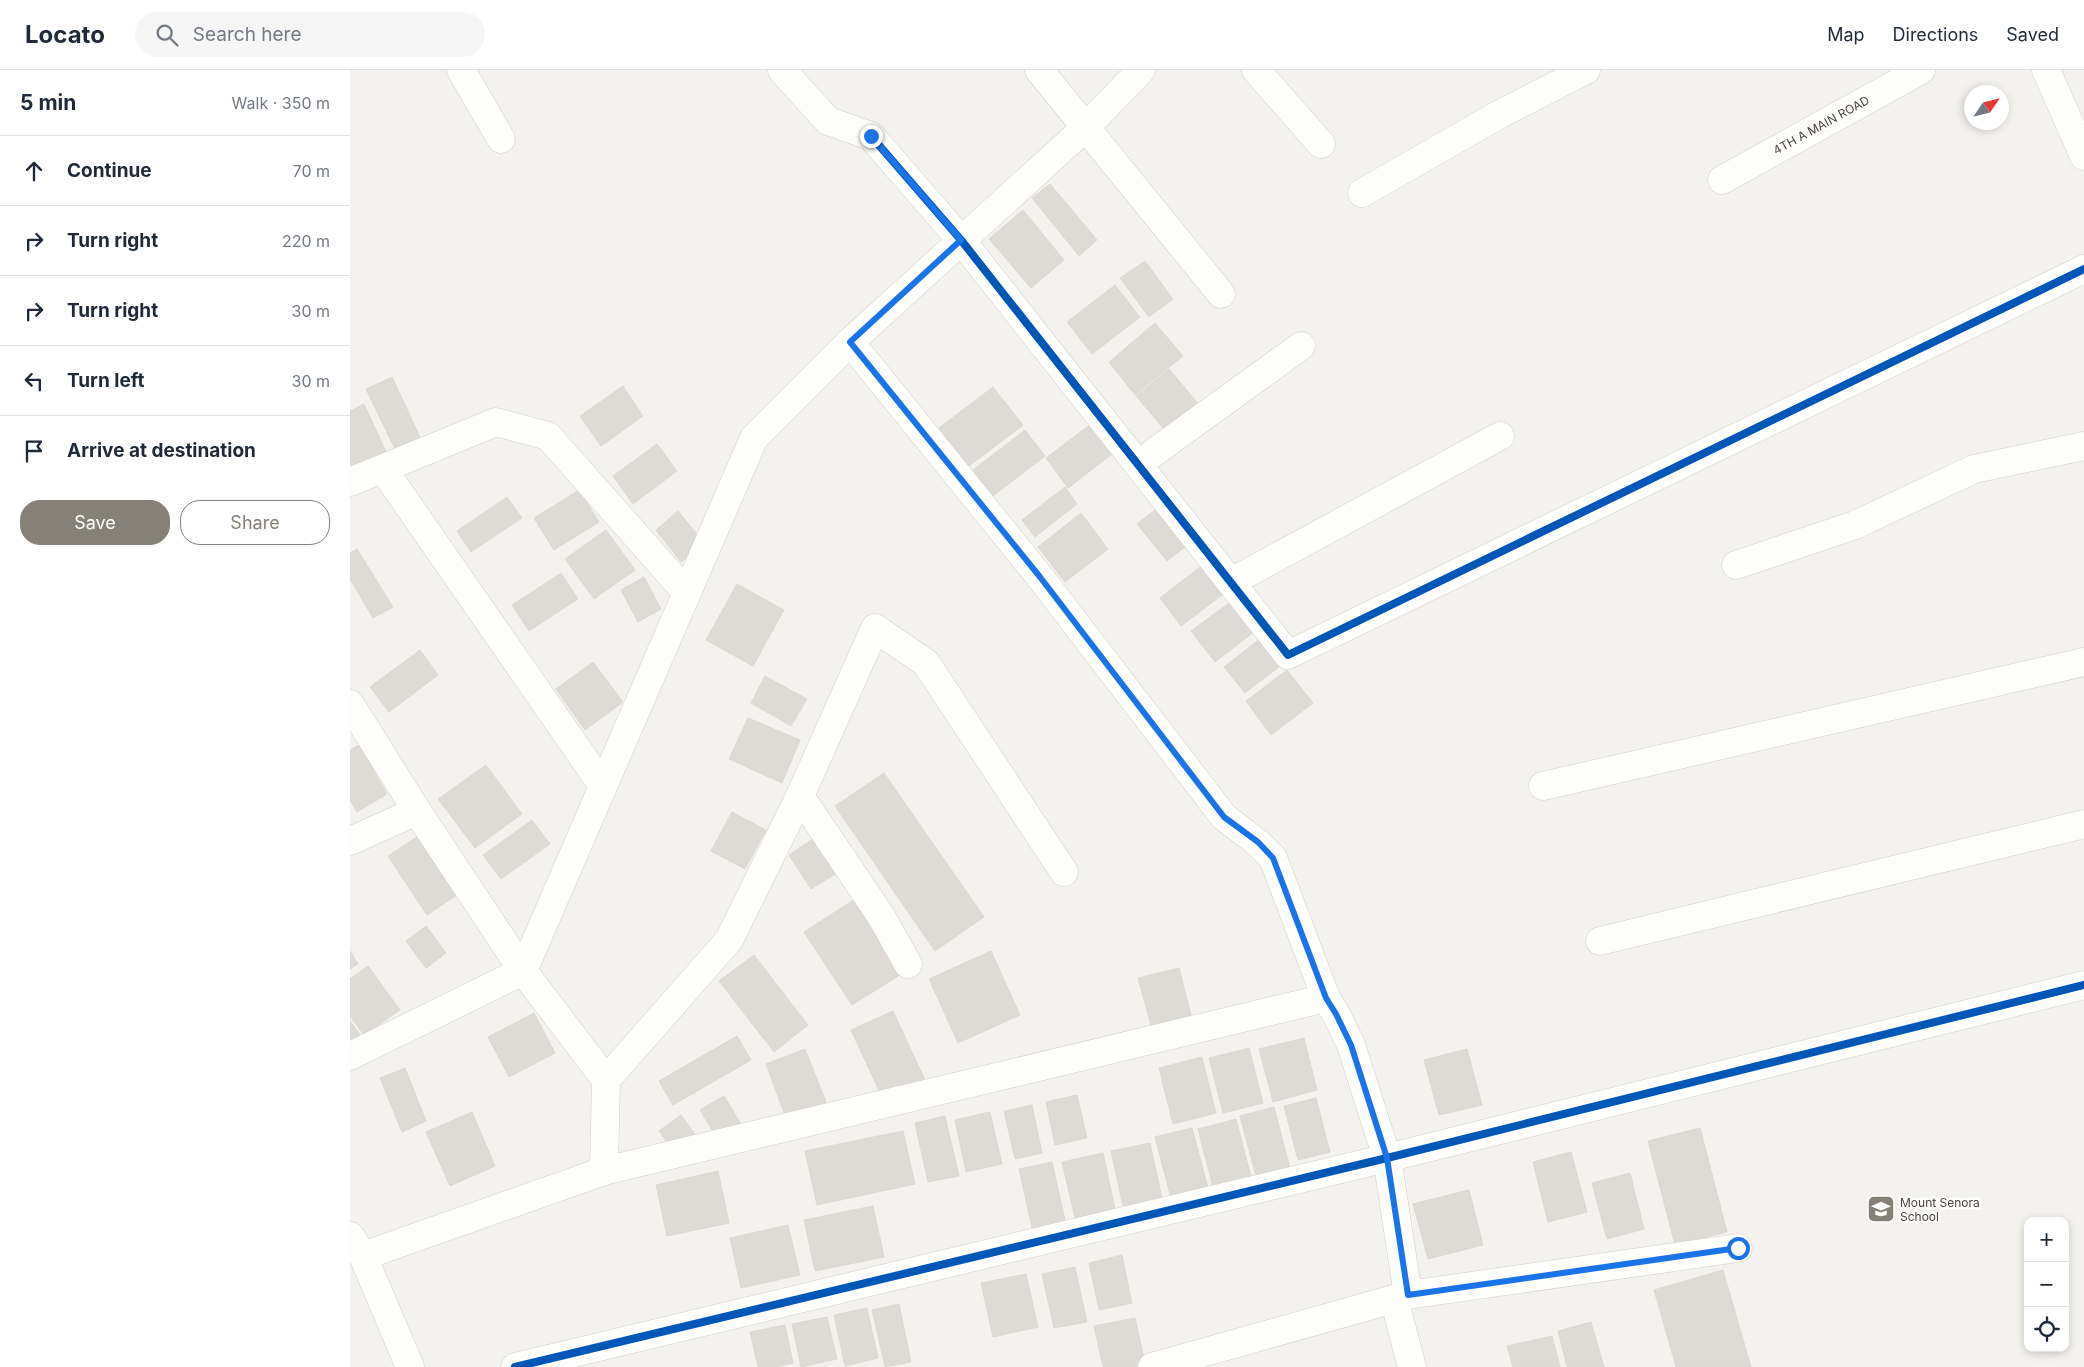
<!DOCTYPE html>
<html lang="en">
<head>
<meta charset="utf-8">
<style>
  :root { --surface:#fff; --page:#f6f6f7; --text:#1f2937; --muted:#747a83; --line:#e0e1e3; --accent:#868178 }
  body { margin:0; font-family:Inter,sans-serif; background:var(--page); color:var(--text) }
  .controls { position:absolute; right:15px; bottom:15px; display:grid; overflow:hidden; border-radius:10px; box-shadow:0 2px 8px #0003 }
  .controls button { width:45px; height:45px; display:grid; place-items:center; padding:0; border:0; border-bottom:1px solid var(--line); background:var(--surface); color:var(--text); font:25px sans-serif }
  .compass { position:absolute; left:1614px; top:15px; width:45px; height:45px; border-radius:50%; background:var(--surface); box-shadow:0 2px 8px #0003; rotate:55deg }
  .stop { position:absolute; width:15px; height:15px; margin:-11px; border:4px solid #1a73e8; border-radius:50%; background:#fff }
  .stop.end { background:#1a73e8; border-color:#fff; box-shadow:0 1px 5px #0008 }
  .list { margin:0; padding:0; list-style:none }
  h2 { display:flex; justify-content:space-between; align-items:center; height:65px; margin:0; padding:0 20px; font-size:21px }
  h2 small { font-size:16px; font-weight:400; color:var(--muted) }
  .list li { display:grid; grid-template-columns:32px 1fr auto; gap:15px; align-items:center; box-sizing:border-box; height:70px; padding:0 20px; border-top:1px solid var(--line) }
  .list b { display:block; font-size:19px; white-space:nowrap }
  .list em { font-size:16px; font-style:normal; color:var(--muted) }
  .actions { display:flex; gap:10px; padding:15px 20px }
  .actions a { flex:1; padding:11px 0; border:1px solid var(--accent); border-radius:20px; text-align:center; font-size:18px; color:var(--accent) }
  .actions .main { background:var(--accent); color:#fff }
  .icon { flex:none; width:28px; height:28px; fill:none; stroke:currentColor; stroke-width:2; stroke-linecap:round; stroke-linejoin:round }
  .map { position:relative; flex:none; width:1734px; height:1297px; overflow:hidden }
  header { display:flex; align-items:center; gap:30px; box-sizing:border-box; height:70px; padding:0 25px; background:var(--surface); border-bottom:1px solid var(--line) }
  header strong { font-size:24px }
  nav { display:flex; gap:28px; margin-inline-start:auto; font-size:18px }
  .search { width:350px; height:45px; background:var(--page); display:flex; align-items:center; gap:12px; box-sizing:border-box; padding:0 18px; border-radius:28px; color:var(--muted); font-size:19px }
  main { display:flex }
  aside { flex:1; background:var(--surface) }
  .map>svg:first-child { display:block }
  .building { fill:#dedbd6; stroke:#dcd9d4 }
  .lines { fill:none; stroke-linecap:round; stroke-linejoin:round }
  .minor-casing { stroke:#d2d0cb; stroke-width:29 }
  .minor { stroke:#fdfdfc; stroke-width:28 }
  .cycleway-casing { stroke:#fff; stroke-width:11 }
  .cycleway { stroke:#0057b8; stroke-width:8 }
  .route { stroke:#1a73e8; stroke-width:6 }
  .labels { text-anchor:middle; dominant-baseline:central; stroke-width:5; stroke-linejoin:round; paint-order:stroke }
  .street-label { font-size:12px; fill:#4b4439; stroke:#fff }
  .poi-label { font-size:12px; fill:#4b4439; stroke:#fff; text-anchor:start }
</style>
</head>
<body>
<header>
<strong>Locato</strong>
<div class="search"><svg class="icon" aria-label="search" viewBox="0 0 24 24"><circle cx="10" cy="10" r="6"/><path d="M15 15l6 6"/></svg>Search here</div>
<nav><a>Map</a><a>Directions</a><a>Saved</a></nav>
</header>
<main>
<aside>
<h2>5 min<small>Walk · 350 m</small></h2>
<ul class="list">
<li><svg class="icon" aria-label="ahead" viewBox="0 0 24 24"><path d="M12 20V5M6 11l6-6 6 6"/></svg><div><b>Continue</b></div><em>70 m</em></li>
<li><svg class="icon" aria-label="right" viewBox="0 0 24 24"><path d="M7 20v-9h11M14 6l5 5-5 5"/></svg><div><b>Turn right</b></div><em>220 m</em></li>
<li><svg class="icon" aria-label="right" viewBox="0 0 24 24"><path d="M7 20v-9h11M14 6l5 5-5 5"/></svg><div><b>Turn right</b></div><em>30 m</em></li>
<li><svg class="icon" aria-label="left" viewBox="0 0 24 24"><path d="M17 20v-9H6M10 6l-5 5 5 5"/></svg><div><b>Turn left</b></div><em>30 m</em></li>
<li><svg class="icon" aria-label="arrive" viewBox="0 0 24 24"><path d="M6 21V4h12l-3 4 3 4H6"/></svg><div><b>Arrive at destination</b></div></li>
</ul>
<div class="actions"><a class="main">Save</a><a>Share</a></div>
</aside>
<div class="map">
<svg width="1734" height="1297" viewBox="0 0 1734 1297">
  <rect width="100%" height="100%" fill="#f4f2ee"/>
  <g class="building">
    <polygon points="700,114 747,170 729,186 682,128"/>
    <polygon points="673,140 714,190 681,218 639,169"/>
    <polygon points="795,191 823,229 799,247 770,208"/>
    <polygon points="765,215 790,247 742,284 717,252"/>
    <polygon points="805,253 833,286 785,325 759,292"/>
    <polygon points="819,299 852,338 820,366 786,326"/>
    <polygon points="42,307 70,367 45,379 16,319"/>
    <polygon points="273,316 293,346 251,376 230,346"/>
    <polygon points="643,317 673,355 619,396 589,358"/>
    <polygon points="14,334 37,384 3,400 0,392 0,341"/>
    <polygon points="749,348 771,377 718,418 696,388"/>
    <polygon points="675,360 695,386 643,426 623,400"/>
    <polygon points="307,374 327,401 283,434 263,406"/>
    <polygon points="715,417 727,434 685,467 672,450"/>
    <polygon points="229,420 249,452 204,480 184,448"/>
    <polygon points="157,427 172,448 121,482 107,461"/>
    <polygon points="810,436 839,474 817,491 787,454"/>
    <polygon points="328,441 354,473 331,492 306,460"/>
    <polygon points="731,443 758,479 715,512 688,477"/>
    <polygon points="256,460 285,500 244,529 215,489"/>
    <polygon points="7,479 43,537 23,548 0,509 0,483"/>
    <polygon points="850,497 872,525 831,556 810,528"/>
    <polygon points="211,503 228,529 179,561 162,535"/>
    <polygon points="294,507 311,539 288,552 271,520"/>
    <polygon points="387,514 434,540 403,596 356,570"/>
    <polygon points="886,528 909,558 865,592 841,561"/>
    <polygon points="915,565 935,592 895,623 874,597"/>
    <polygon points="70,580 88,605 39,642 20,617"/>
    <polygon points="243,592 273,632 235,660 206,619"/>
    <polygon points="937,600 963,633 921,665 896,631"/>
    <polygon points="415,606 457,629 441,656 401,633"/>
    <polygon points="398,648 450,670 432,713 379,689"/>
    <polygon points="9,675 37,724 7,742 0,730 0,680"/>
    <polygon points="136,695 172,744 125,778 88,729"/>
    <polygon points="534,703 634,847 585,881 485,736"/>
    <polygon points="382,742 416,760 395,799 361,781"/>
    <polygon points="182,750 200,774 151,809 133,785"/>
    <polygon points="68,766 107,825 77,845 38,786"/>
    <polygon points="463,769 485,804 461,819 439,785"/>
    <polygon points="505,829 553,903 502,935 454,862"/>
    <polygon points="76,856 96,883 76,898 56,871"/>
    <polygon points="0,881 8,894 0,899"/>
    <polygon points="641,881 670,945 608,973 579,909"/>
    <polygon points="404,885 458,955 424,982 369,911"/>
    <polygon points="18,896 50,940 14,965 0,946 0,909"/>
    <polygon points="829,898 842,949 802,959 788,908"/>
    <polygon points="543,941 575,1010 533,1029 501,960"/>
    <polygon points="184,943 205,983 159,1007 138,967"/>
    <polygon points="0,951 10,965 0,972"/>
    <polygon points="387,966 401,990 323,1035 309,1011"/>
    <polygon points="954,968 967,1020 923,1032 909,979"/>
    <polygon points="899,978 913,1033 873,1043 859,988"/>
    <polygon points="455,979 476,1032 436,1048 416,994"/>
    <polygon points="1117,979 1132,1035 1089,1045 1074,990"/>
    <polygon points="852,987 866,1043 823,1054 809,998"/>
    <polygon points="55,998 76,1051 52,1062 30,1008"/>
    <polygon points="727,1025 737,1068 705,1075 696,1032"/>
    <polygon points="374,1026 394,1059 370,1073 350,1040"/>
    <polygon points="966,1028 980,1082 948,1090 934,1036"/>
    <polygon points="682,1035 692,1083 665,1089 654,1041"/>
    <polygon points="924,1037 940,1098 906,1106 890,1046"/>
    <polygon points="122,1042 145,1096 100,1116 76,1062"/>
    <polygon points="640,1042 652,1094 616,1102 605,1050"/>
    <polygon points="331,1045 347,1067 325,1083 309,1061"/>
    <polygon points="595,1046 609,1106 578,1112 565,1053"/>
    <polygon points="886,1049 902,1111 864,1121 848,1059"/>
    <polygon points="842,1058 858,1118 821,1128 805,1067"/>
    <polygon points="1350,1058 1377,1162 1325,1175 1298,1071"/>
    <polygon points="553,1061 565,1114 467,1135 455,1081"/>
    <polygon points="800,1073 812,1128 773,1136 761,1081"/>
    <polygon points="1221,1082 1237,1142 1198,1152 1183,1092"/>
    <polygon points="753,1083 765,1139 725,1148 712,1092"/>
    <polygon points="702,1092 715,1150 682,1158 669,1099"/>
    <polygon points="368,1101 379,1153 317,1166 306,1115"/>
    <polygon points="1280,1103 1294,1159 1257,1169 1242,1113"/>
    <polygon points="1119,1120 1133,1175 1078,1189 1063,1134"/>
    <polygon points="523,1136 534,1187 465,1201 454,1150"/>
    <polygon points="438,1155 450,1205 391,1218 380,1168"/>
    <polygon points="772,1185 782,1233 749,1240 739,1193"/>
    <polygon points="725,1197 737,1252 704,1258 692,1204"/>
    <polygon points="1373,1200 1401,1297 1326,1297 1304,1220"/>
    <polygon points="676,1204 688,1257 643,1267 631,1213"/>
    <polygon points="549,1234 561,1292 535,1297 522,1240"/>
    <polygon points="517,1238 528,1288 495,1296 484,1245"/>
    <polygon points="477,1247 487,1289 451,1297 442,1254"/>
    <polygon points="785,1248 796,1297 753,1297 744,1256"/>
    <polygon points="1241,1252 1254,1297 1217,1297 1208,1261"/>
    <polygon points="435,1255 443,1293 426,1297 408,1297 400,1262"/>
    <polygon points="1202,1266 1210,1297 1163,1297 1157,1276"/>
  </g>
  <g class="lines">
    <g class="minor-casing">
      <g id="minor">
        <polyline points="111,0 151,69"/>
        <polyline points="432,0 478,51 521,66 611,170 938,585 1734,199"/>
        <polyline points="689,0 871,224"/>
        <polyline points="906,0 971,74"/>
        <polyline points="1696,0 1734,86"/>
        <polyline points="1372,110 1571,0"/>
        <polyline points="1012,123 1150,44 1236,0"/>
        <polyline points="500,272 690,507 874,747 908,773 923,788 976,928 986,944 1001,975 1037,1088 1058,1225 1388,1178"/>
        <polyline points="788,394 951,276"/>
        <polyline points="33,399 253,716"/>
        <polyline points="0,412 146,352 198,366 337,523"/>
        <polyline points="1386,495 1505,455 1624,399 1734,376"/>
        <polyline points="881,512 1150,366"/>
        <polyline points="0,634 67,741 173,901 256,1010 254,1101 13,1186"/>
        <polyline points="1193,716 1734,592"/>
        <polyline points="450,726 531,846 558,894"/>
        <polyline points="0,771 67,741"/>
        <polyline points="1250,871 1734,754"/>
        <polyline points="0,986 173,901 404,368 500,272 735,58 791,0"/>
        <polyline points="256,1010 379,870 450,726 525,558 576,593 714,802"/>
        <polyline points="254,1101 976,928"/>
        <polyline points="0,1166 13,1186 60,1297"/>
        <polyline points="1044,1229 1062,1297"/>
        <polyline points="165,1297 1037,1088 1734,915"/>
        <polyline points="802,1297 1058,1225"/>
      </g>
    </g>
    <use href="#minor" class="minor"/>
    <g class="cycleway-casing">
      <g id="cycleway">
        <polyline points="521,66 611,170 938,585 1734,199"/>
        <polyline points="165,1297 1037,1088 1734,915"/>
      </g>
    </g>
    <use href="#cycleway" class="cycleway"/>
  </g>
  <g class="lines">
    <polyline class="route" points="521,66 611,170 500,272 690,507 874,747 908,772 923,788 976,928 986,944 1001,975 1037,1088 1058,1225 1388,1178"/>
  </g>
  <defs>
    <g id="school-square" transform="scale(1.4375)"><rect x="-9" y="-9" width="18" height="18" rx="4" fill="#868178" stroke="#fff"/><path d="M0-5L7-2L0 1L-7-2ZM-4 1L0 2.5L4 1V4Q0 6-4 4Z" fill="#fff"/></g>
  </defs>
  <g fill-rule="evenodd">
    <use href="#school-square" x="1531" y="1139"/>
  </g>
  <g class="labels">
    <g class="street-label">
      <text transform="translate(1471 55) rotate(-29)">4TH A MAIN ROAD</text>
    </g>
    <g class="poi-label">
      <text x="1550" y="1132">Mount Senora<tspan x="1550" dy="14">School</tspan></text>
    </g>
  </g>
</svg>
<div class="controls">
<button>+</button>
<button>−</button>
<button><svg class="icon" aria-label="locate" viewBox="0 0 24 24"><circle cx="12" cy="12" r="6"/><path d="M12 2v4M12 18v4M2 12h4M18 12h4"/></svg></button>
</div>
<svg class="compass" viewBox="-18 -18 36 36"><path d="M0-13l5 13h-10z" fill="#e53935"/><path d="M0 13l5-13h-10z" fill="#747a83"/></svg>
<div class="stop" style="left:1388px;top:1178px"></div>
<div class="stop end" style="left:521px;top:66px"></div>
</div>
</main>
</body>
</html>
